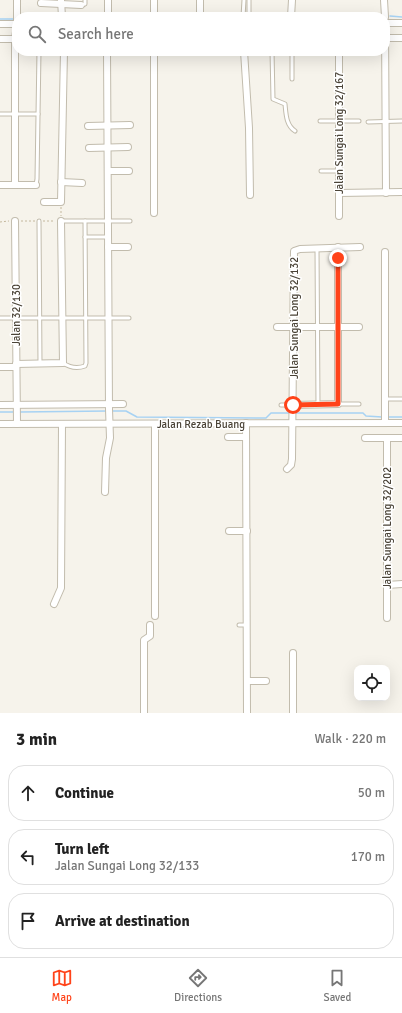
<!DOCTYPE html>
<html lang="en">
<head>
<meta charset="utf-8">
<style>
  :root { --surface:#fff; --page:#f2f2f2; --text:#222; --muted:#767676; --line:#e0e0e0; --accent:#ff4319 }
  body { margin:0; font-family:Signika,sans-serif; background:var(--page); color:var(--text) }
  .controls { position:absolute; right:12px; bottom:12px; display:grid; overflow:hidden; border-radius:8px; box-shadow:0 4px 16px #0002 }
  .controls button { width:36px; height:36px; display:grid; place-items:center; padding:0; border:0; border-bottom:1px solid var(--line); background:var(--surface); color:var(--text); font:20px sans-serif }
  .stop { position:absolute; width:12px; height:12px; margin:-9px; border:3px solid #ff4319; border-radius:50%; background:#fff }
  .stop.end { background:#ff4319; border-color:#fff; box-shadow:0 1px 4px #0008 }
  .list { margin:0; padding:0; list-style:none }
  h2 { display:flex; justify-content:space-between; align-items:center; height:52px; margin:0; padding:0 16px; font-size:17px }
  h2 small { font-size:13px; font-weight:400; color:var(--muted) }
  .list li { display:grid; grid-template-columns:26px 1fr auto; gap:12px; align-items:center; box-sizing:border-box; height:56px; margin:0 8px 8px; padding:0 8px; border:1px solid var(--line); border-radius:16px }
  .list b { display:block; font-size:15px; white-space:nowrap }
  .list p { margin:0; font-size:13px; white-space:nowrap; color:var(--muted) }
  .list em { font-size:13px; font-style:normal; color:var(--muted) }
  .icon { flex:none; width:22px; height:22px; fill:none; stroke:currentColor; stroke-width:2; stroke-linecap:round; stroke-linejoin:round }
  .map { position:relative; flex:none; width:402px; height:713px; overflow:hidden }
  .search { position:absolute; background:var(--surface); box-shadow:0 4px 16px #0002; left:12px; right:12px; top:12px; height:44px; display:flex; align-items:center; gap:10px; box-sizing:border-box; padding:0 14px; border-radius:16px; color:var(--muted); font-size:15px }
  .sheet { height:244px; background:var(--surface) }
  nav { display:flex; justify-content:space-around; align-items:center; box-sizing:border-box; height:56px; border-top:1px solid var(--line); background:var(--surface); font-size:11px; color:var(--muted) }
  nav a { display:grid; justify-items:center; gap:2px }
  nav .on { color:var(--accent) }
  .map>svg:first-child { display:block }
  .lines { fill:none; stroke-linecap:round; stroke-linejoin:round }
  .stream { stroke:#a7d2f3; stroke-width:1.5 }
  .service-casing { stroke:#c2bcad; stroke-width:5 }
  .minor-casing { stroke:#c2bcad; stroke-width:8 }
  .path { stroke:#c4b89e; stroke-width:1; stroke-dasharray:2 2; stroke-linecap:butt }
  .service { stroke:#fff; stroke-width:3 }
  .minor { stroke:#fff; stroke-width:6 }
  .route { stroke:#ff4319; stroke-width:5 }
  .labels { text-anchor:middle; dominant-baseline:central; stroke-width:3; stroke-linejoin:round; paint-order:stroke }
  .street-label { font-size:11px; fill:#4b4438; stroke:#fff }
</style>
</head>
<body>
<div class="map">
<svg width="402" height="713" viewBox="0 0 402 713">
  <rect width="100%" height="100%" fill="#f6f3eb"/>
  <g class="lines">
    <g class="stream">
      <polyline points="68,14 85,14 86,17 106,17"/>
      <polyline points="390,16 402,17"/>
      <polyline points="42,17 42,13 58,14"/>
      <polyline points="113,17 129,17"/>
      <polyline points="192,17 196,17"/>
      <polyline points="203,17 239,17"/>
      <polyline points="261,17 289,16"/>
      <polyline points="297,17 317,17"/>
      <polyline points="355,17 381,16"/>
      <polyline points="0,19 13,19"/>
      <polyline points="112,411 126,411 137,417 266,418 271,413 290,413"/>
      <polyline points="0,412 16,412"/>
      <polyline points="20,412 108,411"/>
      <polyline points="294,413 363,413 366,416 382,417"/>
      <polyline points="386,417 402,417"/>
    </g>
    <g class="service-casing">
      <g id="service">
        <polyline points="81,5 85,4 85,0"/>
        <polyline points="243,17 244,0"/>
        <polyline points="249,17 249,0"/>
        <path d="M272,51L273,99L285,104C286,114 286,125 295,131"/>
        <polyline points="292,79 292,51"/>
        <polyline points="0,114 38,114"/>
        <polyline points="320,121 359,121"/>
        <polyline points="368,122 402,121"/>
        <polyline points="321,171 339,171"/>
        <polyline points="36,185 37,179 39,51"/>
        <polyline points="39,221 40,364"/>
        <polyline points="61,221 130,221"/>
        <polyline points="85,237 107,237"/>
        <polyline points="317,248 318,404"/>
        <polyline points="0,318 129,318"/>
        <path d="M63,363C69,367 77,369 85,366L86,363L85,221"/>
        <polyline points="385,399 402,399"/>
        <polyline points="338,404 359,404"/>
        <polyline points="281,405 293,405"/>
        <polyline points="239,625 246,625"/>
      </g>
    </g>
    <g class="minor-casing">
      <g id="minor">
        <polyline points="17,0 17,20"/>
        <polyline points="61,0 62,17"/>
        <polyline points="154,0 154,17"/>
        <polyline points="200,0 200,17"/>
        <polyline points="384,0 385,17"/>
        <polyline points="41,3 81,5"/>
        <polyline points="108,17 108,0"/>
        <polyline points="291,17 292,0"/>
        <polyline points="385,23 402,23"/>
        <polyline points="0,24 17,24"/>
        <polyline points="385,24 386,193"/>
        <polyline points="385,38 402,38"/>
        <polyline points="0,39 17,39"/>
        <polyline points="244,51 249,128 250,195"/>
        <polyline points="339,51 339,216"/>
        <polyline points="88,126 130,125"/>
        <polyline points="89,148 128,147"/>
        <polyline points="108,171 129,171"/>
        <polyline points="61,182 82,183"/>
        <polyline points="0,185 36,185"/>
        <polyline points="15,185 15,39 17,24"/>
        <polyline points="339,193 402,192"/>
        <polyline points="44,202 61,202 64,51"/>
        <polyline points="154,213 154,51"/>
        <polyline points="15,221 17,424"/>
        <polyline points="108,247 128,247"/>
        <polyline points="385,252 385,423"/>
        <polyline points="277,327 359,327"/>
        <polyline points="16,364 63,363 61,221"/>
        <polyline points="0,367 16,367"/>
        <polyline points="0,405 123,404"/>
        <polyline points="293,405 338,404 338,247"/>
        <polyline points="246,423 247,713"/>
        <polyline points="0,424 402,423"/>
        <polyline points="155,424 155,616"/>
        <polyline points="228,437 246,437"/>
        <polyline points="365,438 402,438"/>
        <polyline points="387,438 387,618"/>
        <polyline points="287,469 291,465 292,459 294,251 300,249 360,247"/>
        <polyline points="105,492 106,458 110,438 109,409 107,51"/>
        <polyline points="229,531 247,531"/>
        <polyline points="387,585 402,584"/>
        <polyline points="54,604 61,588 62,424"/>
        <polyline points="293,653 293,713"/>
        <polyline points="247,681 266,681"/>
        <polyline points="144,713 144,640 150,636 150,625"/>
      </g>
    </g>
    <g class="path">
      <polyline points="61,207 61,216"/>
      <polyline points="21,221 35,221"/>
      <polyline points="43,221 55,221"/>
      <polyline points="0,222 9,221"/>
    </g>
    <use href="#service" class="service"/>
    <use href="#minor" class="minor"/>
  </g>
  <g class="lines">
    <polyline class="route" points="293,405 338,404 338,258"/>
  </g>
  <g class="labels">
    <g class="street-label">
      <text transform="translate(339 133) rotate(-90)">Jalan Sungai Long 32/167</text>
      <text transform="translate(16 315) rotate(-90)">Jalan 32/130</text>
      <text transform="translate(294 318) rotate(-90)">Jalan Sungai Long 32/132</text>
      <text x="201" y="424">Jalan Rezab Buang</text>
      <text transform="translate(387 528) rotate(-90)">Jalan Sungai Long 32/202</text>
    </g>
  </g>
</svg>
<div class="controls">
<button><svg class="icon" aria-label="locate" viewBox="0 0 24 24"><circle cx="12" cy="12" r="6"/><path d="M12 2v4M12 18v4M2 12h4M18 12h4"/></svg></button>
</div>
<div class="stop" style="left:293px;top:405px"></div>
<div class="stop end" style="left:338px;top:258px"></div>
<div class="search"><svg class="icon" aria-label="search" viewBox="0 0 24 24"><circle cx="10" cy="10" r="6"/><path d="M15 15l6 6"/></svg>Search here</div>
</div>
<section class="sheet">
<h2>3 min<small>Walk · 220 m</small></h2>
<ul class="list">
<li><svg class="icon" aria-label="ahead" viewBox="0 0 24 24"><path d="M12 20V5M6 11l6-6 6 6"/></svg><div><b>Continue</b></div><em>50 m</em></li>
<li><svg class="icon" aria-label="left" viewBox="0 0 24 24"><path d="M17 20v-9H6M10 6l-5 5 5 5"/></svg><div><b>Turn left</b><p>Jalan Sungai Long 32/133</p></div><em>170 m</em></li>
<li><svg class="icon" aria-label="arrive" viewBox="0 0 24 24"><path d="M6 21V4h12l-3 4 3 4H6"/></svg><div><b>Arrive at destination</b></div></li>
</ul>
</section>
<nav>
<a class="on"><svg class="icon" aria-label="map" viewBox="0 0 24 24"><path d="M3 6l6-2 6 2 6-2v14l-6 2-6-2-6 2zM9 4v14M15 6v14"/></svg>Map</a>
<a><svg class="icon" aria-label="directions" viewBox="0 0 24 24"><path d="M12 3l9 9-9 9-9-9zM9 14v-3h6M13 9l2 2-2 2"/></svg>Directions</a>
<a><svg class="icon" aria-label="saved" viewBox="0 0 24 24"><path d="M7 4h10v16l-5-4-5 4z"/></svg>Saved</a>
</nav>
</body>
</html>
